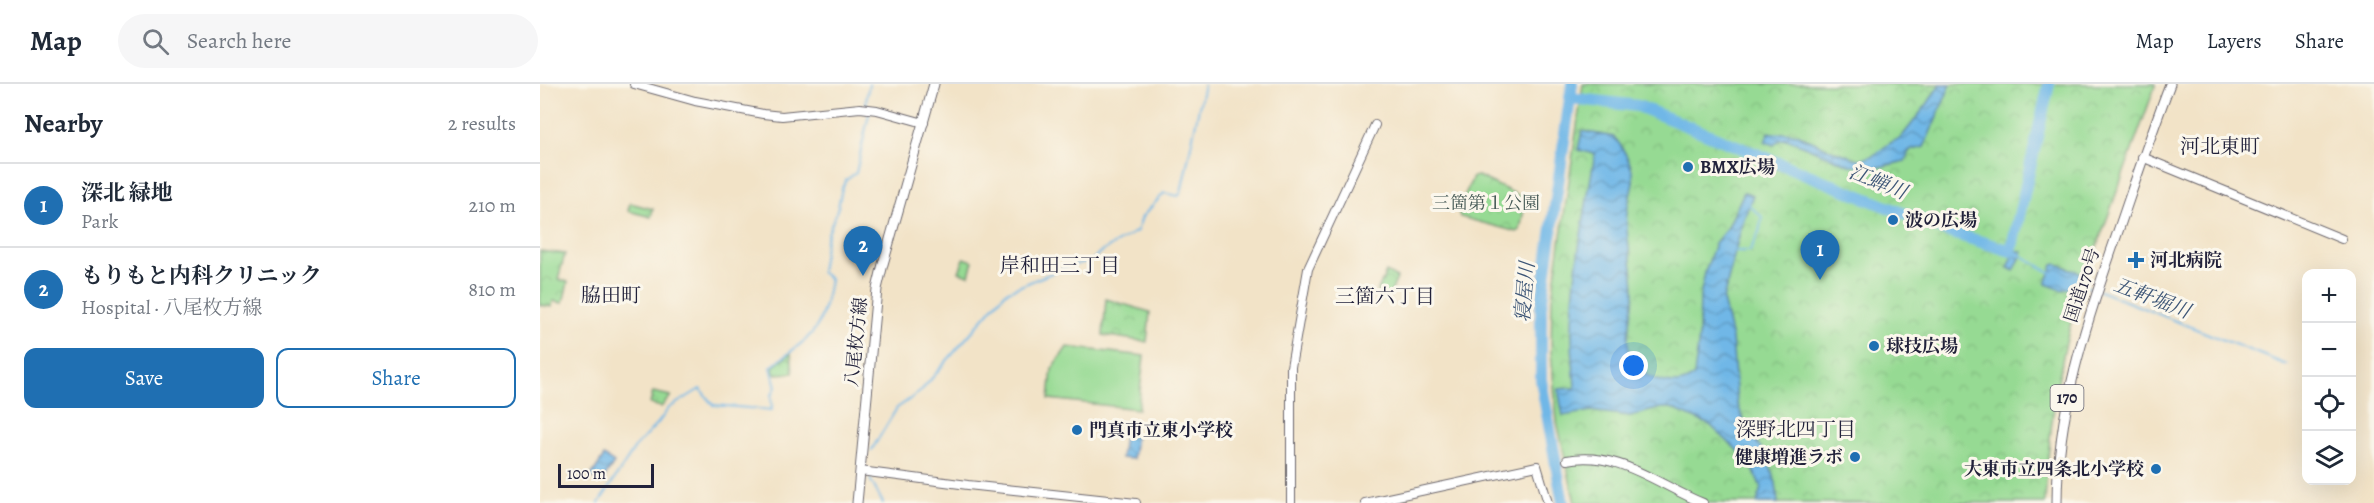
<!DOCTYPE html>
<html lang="en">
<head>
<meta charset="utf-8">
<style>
  :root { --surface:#fff; --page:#f6f6f7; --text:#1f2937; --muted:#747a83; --line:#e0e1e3; --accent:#1f6fb2 }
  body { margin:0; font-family:Alegreya,"Noto Serif JP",serif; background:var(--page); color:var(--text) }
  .controls { position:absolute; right:18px; bottom:18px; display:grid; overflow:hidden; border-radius:12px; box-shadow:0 6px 24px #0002 }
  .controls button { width:54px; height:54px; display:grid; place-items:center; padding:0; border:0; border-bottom:2px solid var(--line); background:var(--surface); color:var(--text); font:30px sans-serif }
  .scale { position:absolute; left:18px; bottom:15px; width:96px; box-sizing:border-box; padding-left:6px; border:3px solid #22223b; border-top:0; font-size:16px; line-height:21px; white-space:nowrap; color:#22223b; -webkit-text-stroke:4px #fbf7ec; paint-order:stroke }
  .you { position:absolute; left:1094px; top:282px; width:21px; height:21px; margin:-15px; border:4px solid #fff; border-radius:50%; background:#1a73e8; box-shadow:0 0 0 9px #1a73e833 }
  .badge { display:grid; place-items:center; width:39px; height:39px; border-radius:50%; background:var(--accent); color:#fff; font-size:20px; font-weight:700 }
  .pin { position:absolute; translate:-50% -50px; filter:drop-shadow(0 2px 3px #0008) }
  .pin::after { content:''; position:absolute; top:32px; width:21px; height:18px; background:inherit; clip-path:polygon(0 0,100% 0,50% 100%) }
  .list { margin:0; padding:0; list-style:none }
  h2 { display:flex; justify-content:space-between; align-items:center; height:78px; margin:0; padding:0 24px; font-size:26px }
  h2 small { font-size:20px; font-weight:400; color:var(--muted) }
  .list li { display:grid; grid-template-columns:39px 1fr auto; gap:18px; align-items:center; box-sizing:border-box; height:84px; padding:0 24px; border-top:2px solid var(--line) }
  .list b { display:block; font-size:22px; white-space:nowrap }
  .list p { margin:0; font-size:20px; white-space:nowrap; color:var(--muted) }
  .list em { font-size:20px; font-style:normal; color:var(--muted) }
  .actions { display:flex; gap:12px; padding:18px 24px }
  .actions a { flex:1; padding:14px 0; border:2px solid var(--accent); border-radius:12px; text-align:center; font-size:21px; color:var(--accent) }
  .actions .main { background:var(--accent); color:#fff }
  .icon { flex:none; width:33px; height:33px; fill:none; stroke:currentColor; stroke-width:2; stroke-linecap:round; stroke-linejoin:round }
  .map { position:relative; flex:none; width:1834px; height:419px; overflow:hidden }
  header { display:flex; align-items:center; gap:36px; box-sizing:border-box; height:84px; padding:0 30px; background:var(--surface); border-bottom:2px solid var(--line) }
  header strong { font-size:28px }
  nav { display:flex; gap:33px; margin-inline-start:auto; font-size:21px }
  .search { width:420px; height:54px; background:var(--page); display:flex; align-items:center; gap:15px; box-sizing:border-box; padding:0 21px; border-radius:33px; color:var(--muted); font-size:22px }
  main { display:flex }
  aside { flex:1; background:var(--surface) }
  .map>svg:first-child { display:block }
  .green { fill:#96da93; stroke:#5c7e67; stroke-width:1.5 }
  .park { fill:url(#park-crowns); stroke:#5c7e67; stroke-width:1.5 }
  .water { fill:url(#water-waves); stroke:#486c91; stroke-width:1.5 }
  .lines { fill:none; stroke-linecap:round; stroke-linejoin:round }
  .stream { stroke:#6fb7e7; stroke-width:2 }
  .river { stroke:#6fb7e7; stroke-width:12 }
  .tertiary-casing { stroke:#6b666c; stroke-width:10 }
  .primary-casing { stroke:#6b666c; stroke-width:11 }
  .trunk-casing { stroke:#6b666c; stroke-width:11 }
  .tertiary { stroke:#fff; stroke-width:8 }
  .primary { stroke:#fff; stroke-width:9 }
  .trunk { stroke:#fff; stroke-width:9 }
  .poi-dot { fill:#1f6fb2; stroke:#fbf7ec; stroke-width:2 }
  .labels { text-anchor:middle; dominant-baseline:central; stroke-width:6; stroke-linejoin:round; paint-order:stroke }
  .shield { fill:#fbf7ec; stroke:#636270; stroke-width:1.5 }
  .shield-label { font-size:16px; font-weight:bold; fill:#22223b }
  .poi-label { font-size:18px; font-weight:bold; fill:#22223b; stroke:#fbf7ec; text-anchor:start }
  .park-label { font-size:18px; fill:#455955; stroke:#fbf7ec }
  .street-label { font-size:18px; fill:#22223b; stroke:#fbf7ec }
  .neighbourhood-label { font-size:20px; fill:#22223b; stroke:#fbf7ec }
  .water-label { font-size:20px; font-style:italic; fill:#3d5677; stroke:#fbf7ec }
</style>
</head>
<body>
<header>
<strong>Map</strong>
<div class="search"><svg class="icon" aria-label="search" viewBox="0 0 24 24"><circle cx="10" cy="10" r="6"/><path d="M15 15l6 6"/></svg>Search here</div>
<nav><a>Map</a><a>Layers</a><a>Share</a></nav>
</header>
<main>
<aside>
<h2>Nearby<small>2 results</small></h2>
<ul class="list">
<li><span class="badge">1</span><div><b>深北 緑地</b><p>Park</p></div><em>210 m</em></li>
<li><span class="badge">2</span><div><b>もりもと内科クリニック</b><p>Hospital · 八尾枚方線</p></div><em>810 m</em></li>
</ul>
<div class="actions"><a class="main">Save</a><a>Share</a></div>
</aside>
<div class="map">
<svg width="1834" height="419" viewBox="0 0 1834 419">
  <defs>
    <pattern id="park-crowns" width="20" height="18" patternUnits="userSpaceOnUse" patternTransform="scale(1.5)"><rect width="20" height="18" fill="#96da93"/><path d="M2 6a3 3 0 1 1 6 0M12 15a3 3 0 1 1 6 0" fill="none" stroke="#81bb80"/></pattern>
    <pattern id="water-waves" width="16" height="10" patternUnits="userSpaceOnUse" patternTransform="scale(1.5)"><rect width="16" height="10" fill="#6fb7e7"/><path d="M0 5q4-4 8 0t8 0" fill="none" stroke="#5b94bc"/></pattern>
  </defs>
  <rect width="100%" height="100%" fill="#fbf7ec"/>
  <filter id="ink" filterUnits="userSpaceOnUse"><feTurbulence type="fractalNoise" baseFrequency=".0167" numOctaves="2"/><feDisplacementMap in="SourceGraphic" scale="12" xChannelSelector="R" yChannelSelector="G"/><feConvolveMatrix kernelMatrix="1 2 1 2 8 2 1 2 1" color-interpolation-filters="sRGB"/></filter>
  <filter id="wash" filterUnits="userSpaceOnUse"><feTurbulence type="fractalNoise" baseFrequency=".008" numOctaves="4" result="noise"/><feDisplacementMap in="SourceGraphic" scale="24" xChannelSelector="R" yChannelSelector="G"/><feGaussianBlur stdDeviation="1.35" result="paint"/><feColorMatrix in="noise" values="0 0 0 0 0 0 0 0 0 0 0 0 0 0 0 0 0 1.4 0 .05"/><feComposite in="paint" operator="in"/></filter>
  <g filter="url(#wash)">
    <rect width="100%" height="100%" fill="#f2e3c7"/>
    <polygon class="green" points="527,263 604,272 598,325 509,315 512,285"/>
    <g class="park">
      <path d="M1043,0H1616L1535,223C1517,288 1508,352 1505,419H1035L1017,338L1011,268L1012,214Z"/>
      <polygon points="938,92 986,115 980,146 977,148 920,133 918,126 933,93"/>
      <polygon points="90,119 113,125 111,133 88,127"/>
      <polygon points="0,167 25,170 18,195 28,198 23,219 13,217 12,223 0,221"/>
      <polygon points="424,174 433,177 429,191 419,188"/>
      <polygon points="846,188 857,194 849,213 837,208"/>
      <polygon points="566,215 610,228 607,258 563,251"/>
      <polygon points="251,269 253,289 234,290 233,283"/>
      <polygon points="113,308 131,312 121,323 110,320"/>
    </g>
    <g class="water">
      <path d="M1400,0H1411L1384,63L1369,67L1365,77L1331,85L1310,81L1247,55L1240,56L1234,61L1225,58L1229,48C1239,52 1246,46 1256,50C1274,57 1288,67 1307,71C1311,72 1315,76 1320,75C1339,74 1344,58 1360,55L1388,19Z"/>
      <path d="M1042,47L1074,53C1083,63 1095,84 1093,99C1090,114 1085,128 1087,144C1088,165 1094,186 1094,208C1094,228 1084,252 1090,272C1096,294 1139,309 1154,291L1159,254L1160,213L1165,189L1175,159L1188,143L1204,108L1213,111L1202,140L1183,216L1192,254L1197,318L1207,346L1225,369L1236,399L1238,419H1217L1221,403L1209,377L1170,341L1131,324H1122L1090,332L1051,327L1023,332L1018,305L1035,304C1034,287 1032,270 1032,254C1031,192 1045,130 1055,70L1038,66Z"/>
      <polygon points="1475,166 1483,168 1474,187 1468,184"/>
      <polygon points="1517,180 1541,189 1536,202 1522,206 1506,200 1513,181"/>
      <polygon points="584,351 596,352 593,375 581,374"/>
      <polygon points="64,372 74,379 61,399 51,392"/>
    </g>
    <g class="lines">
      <g class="stream">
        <polyline points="1195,167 1210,167 1219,148 1222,133 1209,121"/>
        <path d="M1471,167C1487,172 1497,183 1512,189"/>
        <polyline points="1537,199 1554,205"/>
        <polyline points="1560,207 1747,281"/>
        <polyline points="331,367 357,324 380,308 466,208 526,183 553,176 559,169 597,147 602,133 624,109 638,112 641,109 664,0"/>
        <polyline points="330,395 343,419"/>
        <path d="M59,419L96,362L118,339L129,324L160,305L173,321L232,326L231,312L236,303L231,283C273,249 281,253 290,195L281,188L286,155L298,123L302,104L306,96L316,89L329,30L326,17L329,0"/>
      </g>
      <g class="river">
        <polyline points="1030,14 1098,22 1409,148 1471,167 1509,0"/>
        <polyline points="1023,419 1001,296 1001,223 1032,0"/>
      </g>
    </g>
  </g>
  <g filter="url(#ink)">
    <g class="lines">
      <g class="tertiary-casing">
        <g id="tertiary">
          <polyline points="94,0 155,17 223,30 242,32 320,24 337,26 384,39"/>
          <polyline points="1602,73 1802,155"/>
          <path d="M1027,376C1078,366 1118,401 1163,419"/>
          <polyline points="320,387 428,401 596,419"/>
          <polyline points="751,419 751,283 768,185 835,41"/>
          <polyline points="825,419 997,382 1008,419"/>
        </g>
      </g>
      <g class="primary-casing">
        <polyline id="primary" points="317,419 337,205 343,180 394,0"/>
      </g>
      <g class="trunk-casing">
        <path id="trunk" d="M1517,419C1517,327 1545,242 1575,156C1593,104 1610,52 1630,0"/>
      </g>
      <use href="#tertiary" class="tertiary"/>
      <use href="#primary" class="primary"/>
      <use href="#trunk" class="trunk"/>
    </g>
  </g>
  <g class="poi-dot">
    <circle cx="1148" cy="83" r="6"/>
    <circle cx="1353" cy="136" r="6"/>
    <path d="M1593 167h6v6h6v6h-6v6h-6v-6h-6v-6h6z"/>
    <circle cx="1334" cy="262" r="6"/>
    <circle cx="537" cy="346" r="6"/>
    <circle cx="1315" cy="373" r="6"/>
    <circle cx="1616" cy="385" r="6"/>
  </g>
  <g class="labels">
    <rect class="shield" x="1510.5" y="301" width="33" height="26" rx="4.5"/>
    <g class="shield-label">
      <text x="1527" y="314">170</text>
    </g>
    <g class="poi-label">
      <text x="1160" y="83">BMX広場</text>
      <text x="1365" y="136">波の広場</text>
      <text x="1610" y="176">河北病院</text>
      <text x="1346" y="262">球技広場</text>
      <text x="549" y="346">門真市立東小学校</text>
      <text x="1303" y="373" text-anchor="end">健康増進ラボ</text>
      <text x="1604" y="385" text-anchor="end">大東市立四条北小学校</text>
    </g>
    <g class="park-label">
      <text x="946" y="119">三箇第１公園</text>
    </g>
    <g class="street-label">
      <text transform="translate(1542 201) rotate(-72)">国道170号</text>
      <text transform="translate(316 258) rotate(-84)">八尾枚方線</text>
    </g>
    <g class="neighbourhood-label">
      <text x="1680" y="62">河北東町</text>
      <text x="520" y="181">岸和田三丁目</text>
      <text x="71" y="211">脇田町</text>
      <text x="845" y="212">三箇六丁目</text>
      <text x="1256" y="345">深野北四丁目</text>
    </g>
    <g class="water-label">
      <text transform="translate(1338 98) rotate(22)">江蝉川</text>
      <text transform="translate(985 208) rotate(-85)">寝屋川</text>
      <text transform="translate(1612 214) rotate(21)">五軒堀川</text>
    </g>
  </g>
</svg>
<div class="controls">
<button>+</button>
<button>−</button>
<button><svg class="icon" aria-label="locate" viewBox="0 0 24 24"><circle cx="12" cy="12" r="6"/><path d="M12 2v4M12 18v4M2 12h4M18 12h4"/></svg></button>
<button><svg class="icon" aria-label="layers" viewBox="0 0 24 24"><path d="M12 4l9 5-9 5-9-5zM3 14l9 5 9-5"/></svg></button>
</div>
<div class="scale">100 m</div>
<div class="you"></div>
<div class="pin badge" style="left:1280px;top:196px">1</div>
<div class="pin badge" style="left:323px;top:192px">2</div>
</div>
</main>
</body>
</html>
